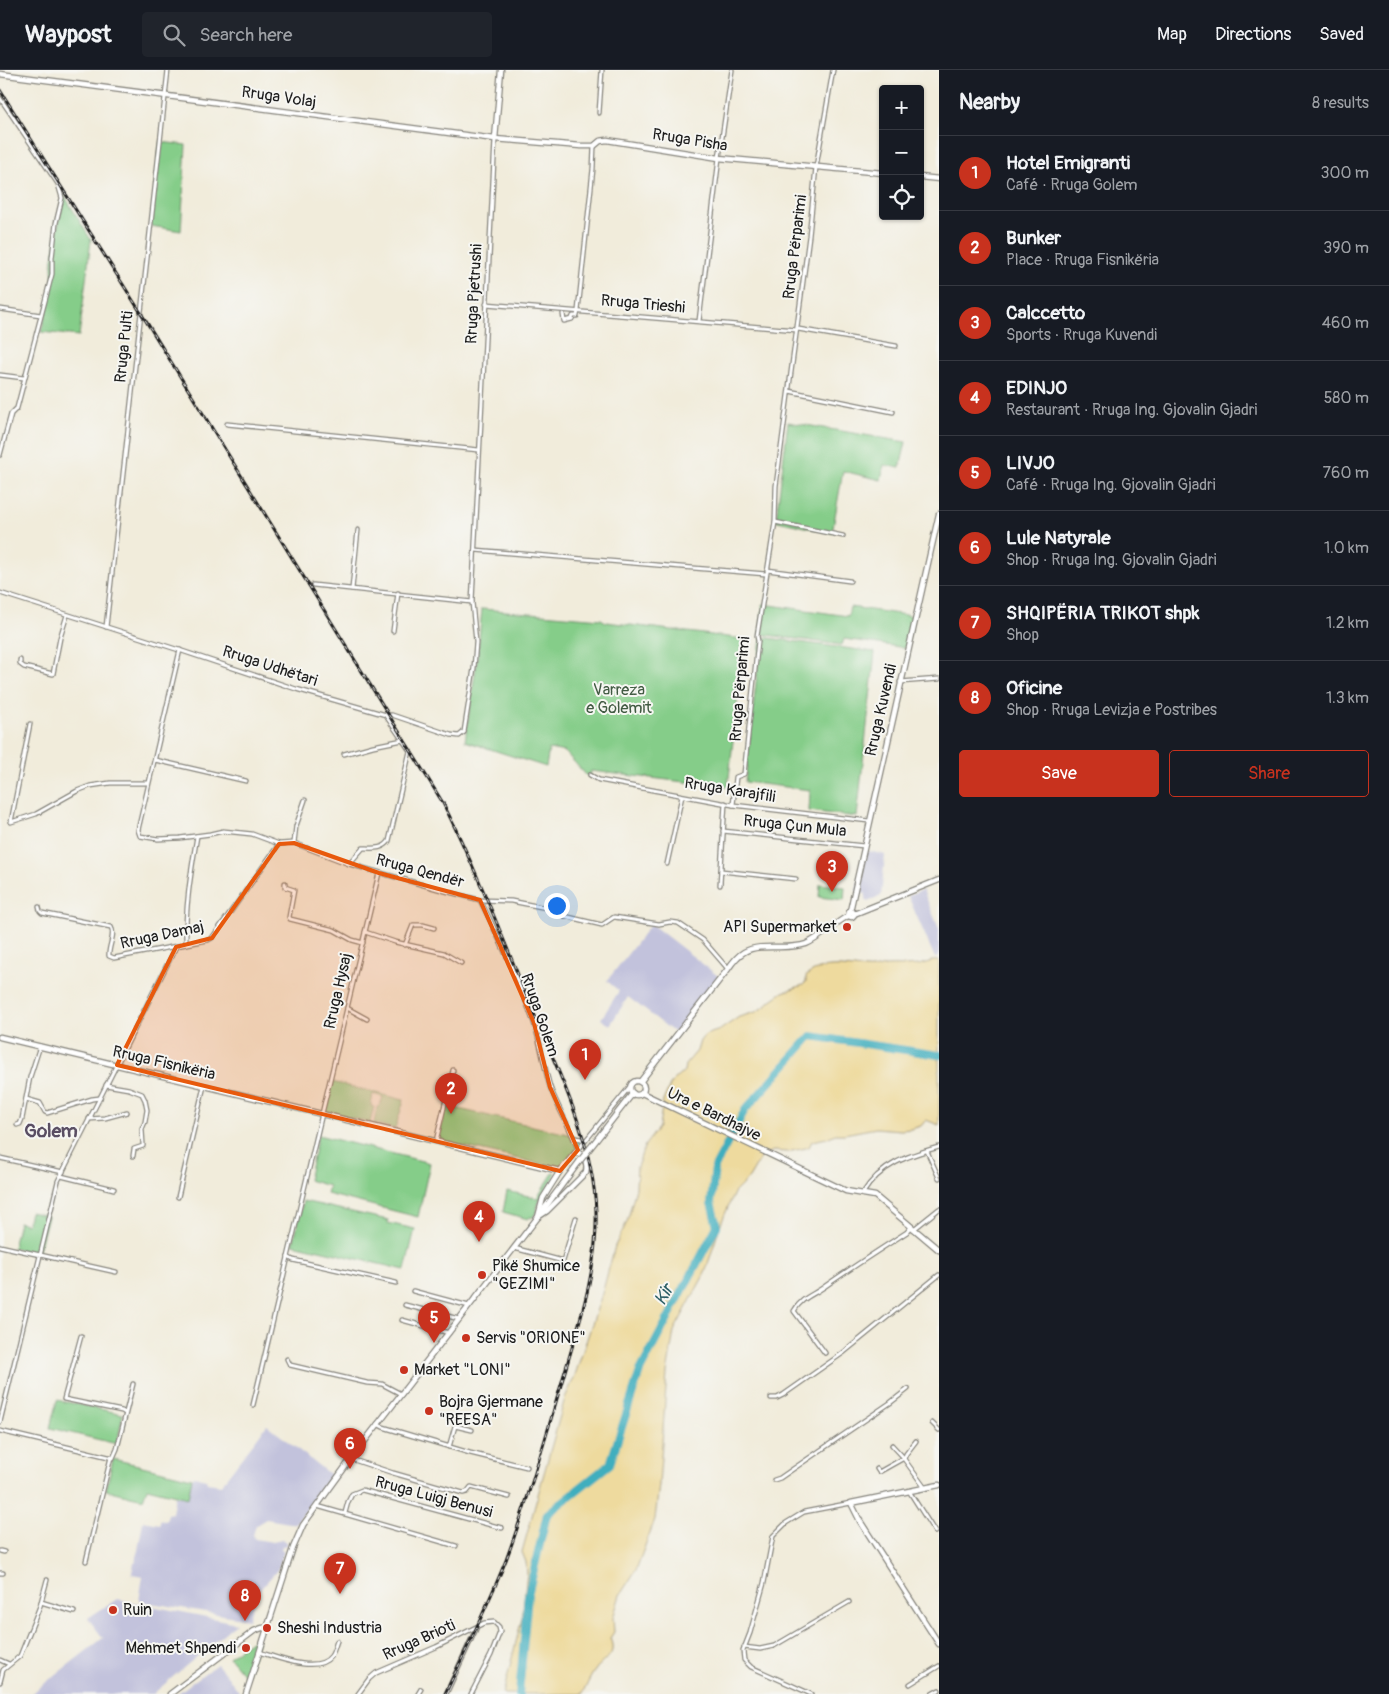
<!DOCTYPE html>
<html lang="en">
<head>
<meta charset="utf-8">
<style>
  :root { --surface:#171b24; --page:#20242c; --text:#f1f3f6; --muted:#9ea1a6; --line:#363941; --accent:#c8321e }
  body { margin:0; font-family:Pangolin,sans-serif; background:var(--page); color:var(--text) }
  .controls { position:absolute; right:15px; top:15px; display:grid; overflow:hidden; border-radius:5px; box-shadow:0 1px 4px #0004 }
  .controls button { width:45px; height:45px; display:grid; place-items:center; padding:0; border:0; border-bottom:1px solid var(--line); background:var(--surface); color:var(--text); font:25px sans-serif }
  .you { position:absolute; left:556px; top:835px; width:18px; height:18px; margin:-12px; border:4px solid #fff; border-radius:50%; background:#1a73e8; box-shadow:0 0 0 8px #1a73e833 }
  .badge { display:grid; place-items:center; width:32px; height:32px; border-radius:50%; background:var(--accent); color:#fff; font-size:16px; font-weight:700 }
  .pin { position:absolute; translate:-50% -41px; filter:drop-shadow(0 1px 2px #0008) }
  .pin::after { content:''; position:absolute; top:26px; width:18px; height:15px; background:inherit; clip-path:polygon(0 0,100% 0,50% 100%) }
  .list { margin:0; padding:0; list-style:none }
  h2 { display:flex; justify-content:space-between; align-items:center; height:65px; margin:0; padding:0 20px; font-size:21px }
  h2 small { font-size:16px; font-weight:400; color:var(--muted) }
  .list li { display:grid; grid-template-columns:32px 1fr auto; gap:15px; align-items:center; box-sizing:border-box; height:75px; padding:0 20px; border-top:1px solid var(--line) }
  .list b { display:block; font-size:19px; white-space:nowrap }
  .list p { margin:0; font-size:16px; white-space:nowrap; color:var(--muted) }
  .list em { font-size:16px; font-style:normal; color:var(--muted) }
  .actions { display:flex; gap:10px; padding:15px 20px }
  .actions a { flex:1; padding:11px 0; border:1px solid var(--accent); border-radius:5px; text-align:center; font-size:18px; color:var(--accent) }
  .actions .main { background:var(--accent); color:#fff }
  .icon { flex:none; width:28px; height:28px; fill:none; stroke:currentColor; stroke-width:2; stroke-linecap:round; stroke-linejoin:round }
  .map { position:relative; flex:none; width:939px; height:1624px; overflow:hidden }
  header { display:flex; align-items:center; gap:30px; box-sizing:border-box; height:70px; padding:0 25px; background:var(--surface); border-bottom:1px solid var(--line) }
  header strong { font-size:24px }
  nav { display:flex; gap:28px; margin-inline-start:auto; font-size:18px }
  .search { width:350px; height:45px; background:var(--page); display:flex; align-items:center; gap:12px; box-sizing:border-box; padding:0 18px; border-radius:5px; color:var(--muted); font-size:19px }
  main { display:flex }
  aside { flex:1; background:var(--surface) }
  .map>svg:first-child { display:block }
  .industrial { fill:#c2c2dc }
  .green { fill:#85cd89; stroke:#507452 }
  .sand { fill:#eeda9e; stroke:#857b5d }
  .lines { fill:none; stroke-linecap:round; stroke-linejoin:round }
  .river { stroke:#40aebe; stroke-width:8 }
  .street-casing { stroke:#86847c; stroke-width:5.5 }
  .secondary-casing { stroke:#86847c; stroke-width:7 }
  .street { stroke:#fff; stroke-width:3 }
  .secondary { stroke:#fff; stroke-width:4.5 }
  .rail-casing { stroke:#1c1c1c; stroke-width:3 }
  .rail { stroke:#f6f6f2; stroke-width:1; stroke-dasharray:4; stroke-linecap:butt }
  .secondary-bridge-casing { stroke:#86847c; stroke-width:7; stroke-linecap:butt }
  .secondary-bridge { stroke:#fff; stroke-width:4.5 }
  .marked { fill:#e8590c; fill-opacity:0.2; stroke:#e8590c; stroke-width:4; stroke-linejoin:round }
  .poi-dot { fill:#c8321e; stroke:#f6f6f2; stroke-width:2 }
  .labels { text-anchor:middle; dominant-baseline:central; stroke-width:4; stroke-linejoin:round; paint-order:stroke }
  .street-label { font-size:16px; fill:#1c1c1c; stroke:#f6f6f2 }
  .park-label { font-size:16px; fill:#415a42; stroke:#f6f6f2 }
  .poi-label { font-size:16px; fill:#1c1c1c; stroke:#f6f6f2; text-anchor:start }
  .water-label { font-size:18px; font-style:italic; fill:#2c5e65; stroke:#f6f6f2 }
  .quarter-label { font-size:19px; font-weight:bold; fill:#5a4e63; stroke:#f6f6f2 }
</style>
</head>
<body>
<header>
<strong>Waypost</strong>
<div class="search"><svg class="icon" aria-label="search" viewBox="0 0 24 24"><circle cx="10" cy="10" r="6"/><path d="M15 15l6 6"/></svg>Search here</div>
<nav><a>Map</a><a>Directions</a><a>Saved</a></nav>
</header>
<main>
<div class="map">
<svg width="939" height="1624" viewBox="0 0 939 1624">
  <rect width="100%" height="100%" fill="#f6f6f2"/>
  <filter id="ink" filterUnits="userSpaceOnUse"><feTurbulence type="fractalNoise" baseFrequency=".02" numOctaves="2"/><feDisplacementMap in="SourceGraphic" scale="10" xChannelSelector="R" yChannelSelector="G"/><feConvolveMatrix kernelMatrix="1 2 1 2 8 2 1 2 1" color-interpolation-filters="sRGB"/></filter>
  <filter id="wash" filterUnits="userSpaceOnUse"><feTurbulence type="fractalNoise" baseFrequency=".0096" numOctaves="4" result="noise"/><feDisplacementMap in="SourceGraphic" scale="20" xChannelSelector="R" yChannelSelector="G"/><feGaussianBlur stdDeviation="1.12" result="paint"/><feColorMatrix in="noise" values="0 0 0 0 0 0 0 0 0 0 0 0 0 0 0 0 0 1.4 0 .05"/><feComposite in="paint" operator="in"/></filter>
  <g filter="url(#wash)">
    <rect width="100%" height="100%" fill="#f1ecdb"/>
    <g class="industrial">
      <polygon points="865,780 885,785 881,826 867,831 865,830 866,824 856,821"/>
      <polygon points="923,820 939,859 939,887 935,888 908,826"/>
      <polygon points="651,854 718,906 705,923 704,922 703,925 675,963 628,927 610,955 601,949 619,921 607,911"/>
      <polygon points="267,1355 333,1407 295,1454 266,1449 256,1455 253,1465 255,1469 273,1472 282,1470 287,1472 287,1475 282,1476 281,1479 284,1481 278,1499 257,1523 248,1549 139,1531 143,1506 132,1504 134,1492 136,1492 143,1451 160,1454 160,1450 166,1451 168,1444 172,1443 175,1426 188,1428 193,1406 206,1409 207,1413 221,1415"/>
      <polygon points="117,1529 236,1553 153,1624 31,1624 103,1568 88,1548"/>
      <polygon points="217,1594 239,1621 237,1624 177,1624"/>
    </g>
    <g class="green">
      <polygon points="160,72 186,75 181,161 151,156"/>
      <polygon points="64,125 91,170 79,266 41,262 53,218 52,195 58,156"/>
      <polygon points="788,352 906,372 900,398 884,395 881,410 843,401 832,463 778,451 776,450"/>
      <polygon points="763,534 848,546 850,537 913,546 906,578 844,569 842,575 760,564"/>
      <polygon points="482,539 601,549 606,552 744,569 728,717 591,701 590,707 587,706 565,682 549,679 546,697 465,671 477,590"/>
      <polygon points="761,567 875,582 857,747 809,741 810,720 745,712"/>
      <polygon points="820,814 845,817 844,830 819,827"/>
      <polygon points="332,1012 404,1030 395,1059 374,1053 377,1037 380,1035 383,1027 373,1024 371,1036 374,1037 370,1053 325,1041"/>
      <polygon points="446,1036 572,1065 582,1072 561,1097 559,1098 444,1072 439,1067"/>
      <polygon points="318,1065 430,1093 418,1147 327,1124 329,1116 308,1110"/>
      <path d="M553,1103H555L554,1107C549,1116 541,1125 538,1135C536,1141 537,1143 532,1148L530,1147L528,1149L503,1142L507,1121L537,1128Z"/>
      <polygon points="303,1131 388,1150 388,1153 415,1159 405,1200 293,1174"/>
      <polygon points="30,1142 48,1146 38,1184 13,1178 19,1152 27,1154"/>
      <polygon points="57,1330 123,1344 117,1374 50,1358"/>
      <polygon points="113,1389 192,1408 188,1428 147,1418 143,1429 106,1420"/>
      <polygon points="255,1568 258,1572 246,1607 229,1587"/>
    </g>
    <path class="sand" d="M932,891H939V1055L926,1050L921,1056L911,1059L901,1060L876,1058L844,1064H835L827,1068L812,1071L809,1077L806,1078L787,1082L773,1081L762,1086L749,1108L734,1123L720,1156L705,1203L674,1261L667,1303L659,1415L655,1449L636,1500L620,1525L613,1548L614,1562L610,1568C617,1586 606,1587 596,1599C590,1606 587,1616 582,1624H503L522,1548L527,1503L526,1492L522,1482L565,1328L574,1308L602,1224L615,1176L627,1152L636,1118L637,1097L645,1075L659,1057L663,1031L671,1013L684,1001L685,995L697,981L700,971L705,965L720,960L739,947L756,942L766,936L770,931L783,922L803,915L806,912V906C824,892 845,898 866,899C873,900 879,897 885,896C902,895 916,898 932,891Z"/>
    <g class="lines">
      <polyline class="river" points="519,1624 528,1525 547,1444 610,1394 640,1301 717,1156 711,1133 715,1097 745,1040 811,966 939,985"/>
    </g>
  </g>
  <g filter="url(#ink)">
    <g class="lines">
      <g class="street-casing">
        <g id="street">
          <polyline points="0,28 58,114 62,128 56,153 52,188 52,204 17,338 11,344 0,385"/>
          <polyline points="599,43 602,0"/>
          <polyline points="486,234 797,260"/>
          <polyline points="0,239 41,245"/>
          <polyline points="563,244 564,251 572,249 573,246 577,246 578,241 593,99 594,76"/>
          <polyline points="699,251 719,88 732,0"/>
          <polyline points="798,259 896,276"/>
          <polyline points="0,305 24,308"/>
          <polyline points="789,321 893,342"/>
          <polyline points="227,354 479,380"/>
          <polyline points="775,452 843,466"/>
          <polyline points="475,480 766,504"/>
          <polyline points="767,500 850,511"/>
          <polyline points="313,515 472,532"/>
          <polyline points="352,519 358,460"/>
          <polyline points="0,523 179,580 296,619 386,645 392,645 451,665 459,666 464,662"/>
          <polyline points="106,557 168,0"/>
          <polyline points="393,561 398,523"/>
          <polyline points="180,580 138,760 140,766 158,769 180,768 210,764 223,761 252,764 279,774 294,773 349,794 445,821 480,830 511,831 562,841 564,846 602,855 614,847 659,854 670,852 678,853 703,870 728,899"/>
          <polyline points="20,590 20,594 24,597 53,604 60,568 67,545"/>
          <polyline points="900,612 939,609"/>
          <polyline points="30,654 11,752 36,744 77,721 90,716 110,713 148,713"/>
          <polyline points="464,662 474,598 476,572 472,532 495,69"/>
          <polyline points="344,684 373,676 403,670"/>
          <polyline points="155,690 246,711"/>
          <polyline points="590,705 599,710 733,735 869,751"/>
          <polyline points="733,735 736,707 744,704 758,571 757,566 775,452 776,416 809,166 816,97 833,0"/>
          <polyline points="723,761 864,776"/>
          <polyline points="294,773 296,756 305,730"/>
          <path d="M349,794L363,778C372,778 383,780 389,771L410,681L386,646"/>
          <polyline points="667,794 682,726"/>
          <polyline points="721,801 796,809"/>
          <polyline points="285,813 285,817 294,820 289,847 290,849 334,860 352,870 363,873"/>
          <polyline points="720,815 725,733"/>
          <path d="M480,830C500,870 519,911 534,953C541,974 544,996 550,1017C558,1039 571,1058 578,1080"/>
          <path d="M39,837L40,841L42,843L111,857C116,865 108,876 109,886L114,888L208,870L212,868L279,774"/>
          <polyline points="365,862 395,872 444,883 461,893"/>
          <path d="M186,873C185,837 191,802 197,766"/>
          <polyline points="405,875 413,855 423,855 434,858"/>
          <polyline points="347,938 367,949"/>
          <polyline points="106,1015 129,1019 142,1024 145,1030 147,1040 145,1052 142,1059 143,1074 143,1076 134,1079 133,1086"/>
          <polyline points="26,1029 40,1033 45,1042 47,1043 92,1029 100,1028"/>
          <polyline points="89,1049 105,1048 127,1042"/>
          <polyline points="17,1055 20,1054 22,1049 30,1007 40,976"/>
          <polyline points="574,1068 582,1069 584,1072"/>
          <polyline points="436,1071 453,1000"/>
          <polyline points="577,1081 632,1014"/>
          <polyline points="927,1081 939,1108"/>
          <polyline points="0,1088 63,1102"/>
          <polyline points="61,1106 114,1119"/>
          <path d="M863,1123C881,1094 907,1086 939,1077"/>
          <polyline points="178,1127 204,1016"/>
          <polyline points="914,1159 939,1139"/>
          <polyline points="0,1176 116,1202"/>
          <polyline points="514,1178 563,1191 576,1148"/>
          <polyline points="288,1187 293,1190 396,1213"/>
          <polyline points="413,1221 469,1236"/>
          <polyline points="405,1235 459,1249"/>
          <polyline points="402,1250 449,1263"/>
          <polyline points="81,1266 64,1329 122,1341 125,1343"/>
          <path d="M825,1283L794,1241C801,1228 813,1225 824,1217C851,1198 879,1180 907,1162L911,1157"/>
          <polyline points="287,1289 290,1295 367,1313 382,1314 401,1324"/>
          <polyline points="771,1328 777,1328 783,1325 843,1283 939,1205"/>
          <polyline points="253,1335 379,803"/>
          <polyline points="0,1352 58,1111 176,877"/>
          <polyline points="932,1353 939,1360"/>
          <polyline points="377,1354 383,1357 470,1383 527,1397"/>
          <polyline points="0,1361 113,1388 117,1379 133,1314"/>
          <polyline points="916,1371 906,1384 904,1389 925,1418"/>
          <polyline points="449,1377 455,1356 472,1360"/>
          <polyline points="351,1389 393,1403 463,1423 467,1422 471,1417 509,1427"/>
          <polyline points="877,1399 879,1402 904,1388 892,1375"/>
          <polyline points="774,1410 780,1408 793,1399 890,1333 908,1319"/>
          <polyline points="909,1421 935,1462"/>
          <polyline points="317,1436 456,1476"/>
          <polyline points="345,1443 348,1432 352,1424 362,1420 502,1458"/>
          <polyline points="0,1481 4,1482"/>
          <polyline points="86,1491 111,1387"/>
          <polyline points="0,1503 3,1503"/>
          <polyline points="41,1532 74,1542"/>
          <polyline points="744,1577 760,1579 774,1576 849,1532"/>
          <path d="M260,1580L262,1583C278,1588 318,1604 331,1586C334,1582 335,1576 337,1571"/>
          <polyline points="0,1590 9,1594"/>
          <polyline points="0,1612 3,1600 20,1586 40,1536 47,1510"/>
          <polyline points="910,1614 939,1596"/>
          <polyline points="358,1624 369,1609 376,1603 436,1577 484,1553 494,1552 499,1557 500,1562 491,1585 471,1624"/>
          <polyline points="418,1624 421,1619"/>
          <polyline points="446,1624 476,1559"/>
          <polyline points="811,1624 751,1597 744,1590 743,1581 750,1563 764,1513 773,1466 786,1453 804,1442 851,1433"/>
          <polyline points="932,1624 939,1620"/>
        </g>
      </g>
      <g class="secondary-casing">
        <g id="secondary">
          <polyline points="0,4 495,69 581,76 594,76 600,71 607,70 719,88 883,103"/>
          <polyline points="495,69 501,0"/>
          <polyline points="920,107 939,109"/>
          <polyline points="850,841 939,444"/>
          <polyline points="854,844 939,810"/>
          <polyline points="0,967 560,1101"/>
          <circle cx="637" cy="1018" r="7"/>
          <path d="M640,1012L728,899C732,893 737,886 744,882C762,872 786,881 806,874C822,867 833,854 848,846L852,847L854,845L853,842H849L848,846"/>
          <polyline points="642,1023 846,1121 875,1126 939,1180"/>
          <polyline points="601,1064 633,1023"/>
          <path d="M576,1082C585,1085 588,1094 586,1102L547,1141L538,1147L543,1128L560,1101Z"/>
          <polyline points="939,1415 851,1433 860,1451 939,1574"/>
          <polyline points="170,1624 254,1561 262,1558 267,1558"/>
          <polyline points="246,1624 293,1478 303,1455 351,1389 538,1147 579,1092"/>
        </g>
      </g>
      <use href="#street" class="street"/>
      <use href="#secondary" class="secondary"/>
      <g class="rail-casing">
        <path id="rail" d="M0,20L141,243L443,733C476,799 502,866 530,934C557,1000 593,1068 596,1141C598,1200 579,1253 563,1308C545,1369 528,1431 506,1490C488,1535 466,1580 445,1624"/>
      </g>
      <use href="#rail" class="rail"/>
      <g class="secondary-bridge-casing">
        <polyline id="secondary-bridge" points="579,1092 601,1064"/>
      </g>
      <use href="#secondary-bridge" class="secondary-bridge"/>
    </g>
  </g>
  <path class="marked" d="M294,773L379,803L480,830L534,953L550,1017L578,1080L560,1101L117,995L176,877L212,868L279,774Z"/>
  <g class="poi-dot">
    <circle cx="847" cy="857" r="5"/>
    <circle cx="482" cy="1205" r="5"/>
    <circle cx="466" cy="1268" r="5"/>
    <circle cx="404" cy="1300" r="5"/>
    <circle cx="429" cy="1341" r="5"/>
    <circle cx="113" cy="1540" r="5"/>
    <circle cx="267" cy="1558" r="5"/>
    <circle cx="246" cy="1578" r="5"/>
  </g>
  <g class="labels">
    <g class="street-label">
      <text transform="translate(279 27) rotate(8)">Rruga Volaj</text>
      <text transform="translate(690 70) rotate(9)">Rruga Pisha</text>
      <text transform="translate(795 177) rotate(-83)">Rruga Përparimi</text>
      <text transform="translate(474 224) rotate(-87)">Rruga Pjetrushi</text>
      <text transform="translate(643 234) rotate(5)">Rruga Trieshi</text>
      <text transform="translate(124 277) rotate(-84)">Rruga Pulti</text>
      <text transform="translate(270 596) rotate(18)">Rruga Udhëtari</text>
      <text transform="translate(740 619) rotate(-85)">Rruga Përparimi</text>
      <text transform="translate(881 640) rotate(-77)">Rruga Kuvendi</text>
      <text transform="translate(730 720) rotate(9)">Rruga Karajfili</text>
      <text transform="translate(795 756) rotate(6)">Rruga Çun Mula</text>
      <text transform="translate(420 801) rotate(15)">Rruga Qendër</text>
      <text transform="translate(162 865) rotate(-12)">Rruga Damaj</text>
      <text transform="translate(338 921) rotate(-77)">Rruga Hysaj</text>
      <text transform="translate(540 945) rotate(71)">Rruga Golem</text>
      <text transform="translate(164 993) rotate(13)">Rruga Fisnikëria</text>
      <text transform="translate(714 1044) rotate(26)">Ura e Bardhajve</text>
      <text transform="translate(434 1427) rotate(15)">Rruga Luigj Benusi</text>
      <text transform="translate(419 1570) rotate(-24)">Rruga Brioti</text>
    </g>
    <g class="park-label">
      <text x="619" y="620">Varreza<tspan x="619" dy="18">e Golemit</tspan></text>
    </g>
    <g class="poi-label">
      <text x="837" y="857" text-anchor="end">API Supermarket</text>
      <text x="492" y="1196">Pikë Shumice<tspan x="492" dy="18">"GEZIMI"</tspan></text>
      <text x="476" y="1268">Servis "ORIONE"</text>
      <text x="414" y="1300">Market "LONI"</text>
      <text x="439" y="1332">Bojra Gjermane<tspan x="439" dy="18">"REESA"</tspan></text>
      <text x="123" y="1540">Ruin</text>
      <text x="277" y="1558">Sheshi Industria</text>
      <text x="236" y="1578" text-anchor="end">Mehmet Shpendi</text>
    </g>
    <g class="water-label">
      <text transform="translate(664 1225) rotate(-62)">Kir</text>
    </g>
    <g class="quarter-label">
      <text x="51" y="1061">Golem</text>
    </g>
  </g>
</svg>
<div class="controls">
<button>+</button>
<button>−</button>
<button><svg class="icon" aria-label="locate" viewBox="0 0 24 24"><circle cx="12" cy="12" r="6"/><path d="M12 2v4M12 18v4M2 12h4M18 12h4"/></svg></button>
</div>
<div class="you"></div>
<div class="pin badge" style="left:585px;top:1010px">1</div>
<div class="pin badge" style="left:451px;top:1044px">2</div>
<div class="pin badge" style="left:832px;top:822px">3</div>
<div class="pin badge" style="left:479px;top:1172px">4</div>
<div class="pin badge" style="left:434px;top:1273px">5</div>
<div class="pin badge" style="left:350px;top:1399px">6</div>
<div class="pin badge" style="left:340px;top:1524px">7</div>
<div class="pin badge" style="left:245px;top:1551px">8</div>
</div>
<aside>
<h2>Nearby<small>8 results</small></h2>
<ul class="list">
<li><span class="badge">1</span><div><b>Hotel Emigranti</b><p>Café · Rruga Golem</p></div><em>300 m</em></li>
<li><span class="badge">2</span><div><b>Bunker</b><p>Place · Rruga Fisnikëria</p></div><em>390 m</em></li>
<li><span class="badge">3</span><div><b>Calccetto</b><p>Sports · Rruga Kuvendi</p></div><em>460 m</em></li>
<li><span class="badge">4</span><div><b>EDINJO</b><p>Restaurant · Rruga Ing. Gjovalin Gjadri</p></div><em>580 m</em></li>
<li><span class="badge">5</span><div><b>LIVJO</b><p>Café · Rruga Ing. Gjovalin Gjadri</p></div><em>760 m</em></li>
<li><span class="badge">6</span><div><b>Lule Natyrale</b><p>Shop · Rruga Ing. Gjovalin Gjadri</p></div><em>1.0 km</em></li>
<li><span class="badge">7</span><div><b>SHQIPËRIA TRIKOT shpk</b><p>Shop</p></div><em>1.2 km</em></li>
<li><span class="badge">8</span><div><b>Oficine</b><p>Shop · Rruga Levizja e Postribes</p></div><em>1.3 km</em></li>
</ul>
<div class="actions"><a class="main">Save</a><a>Share</a></div>
</aside>
</main>
</body>
</html>
